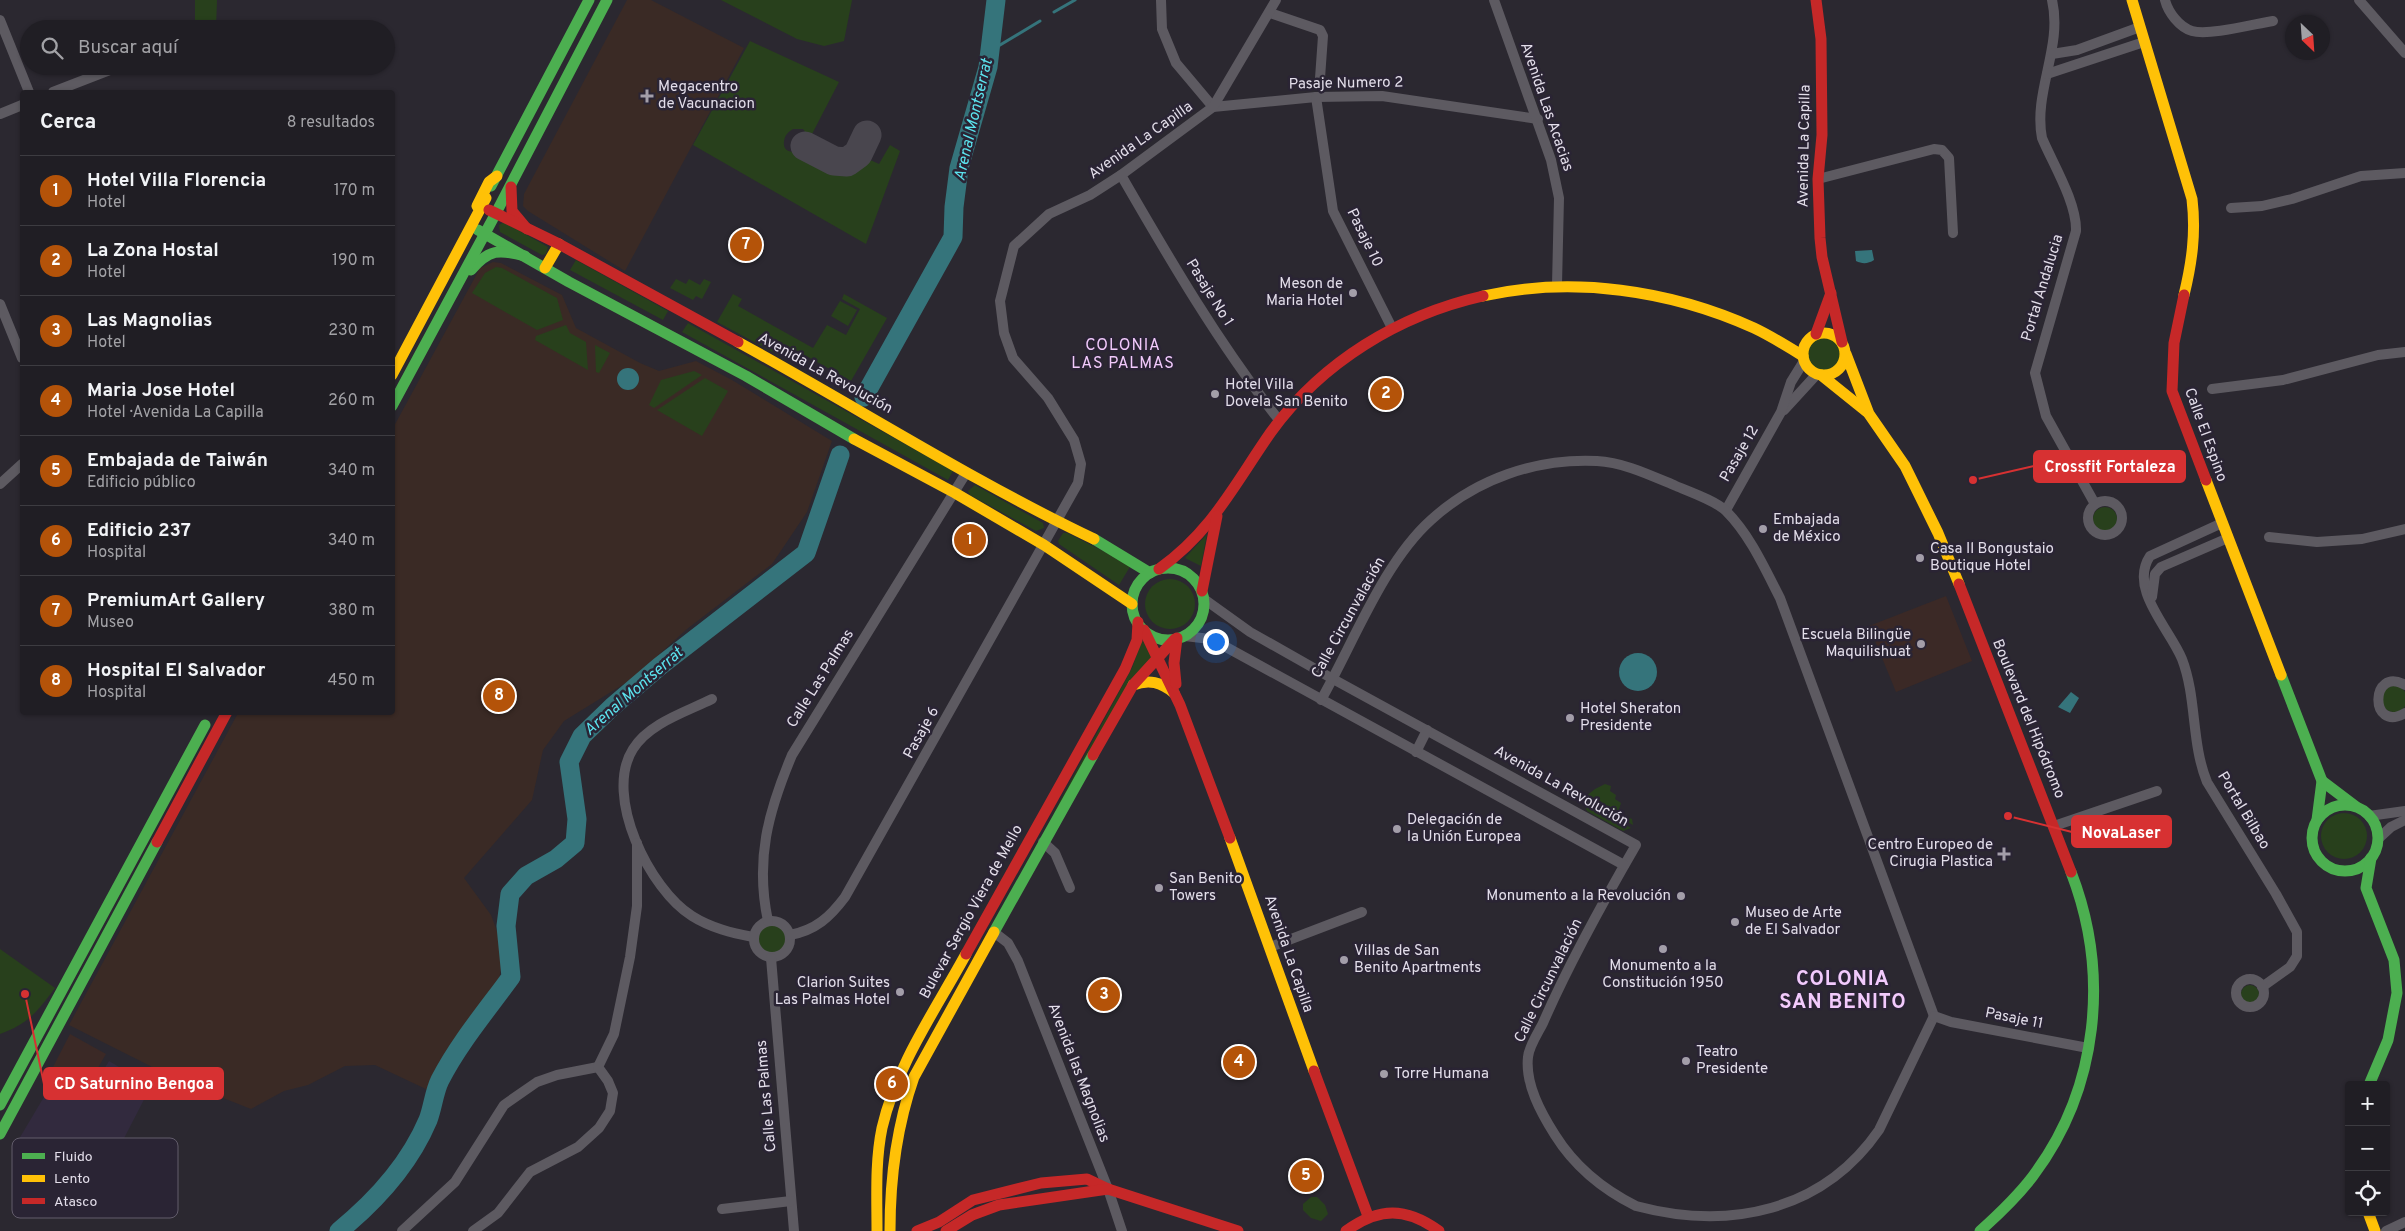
<!DOCTYPE html>
<html lang="es">
<head>
<meta charset="utf-8">
<style>
  :root { --surface:#201e24; --page:#28272c; --text:#f1f3f6; --muted:#a2a2a6; --line:#3d3c41; --accent:#b45309 }
  body { margin:0; font-family:Overpass,sans-serif; background:var(--page); color:var(--text) }
  .controls { position:absolute; right:15px; bottom:15px; display:grid; overflow:hidden; border-radius:5px; box-shadow:0 1px 4px #0004 }
  .controls button { width:45px; height:45px; display:grid; place-items:center; padding:0; border:0; border-bottom:1px solid var(--line); background:var(--surface); color:var(--text); font:25px sans-serif }
  .compass { position:absolute; left:2285px; top:15px; width:45px; height:45px; border-radius:50%; background:var(--surface); box-shadow:0 1px 4px #0004; rotate:155deg }
  .you { position:absolute; left:1215px; top:641px; width:18px; height:18px; margin:-12px; border:4px solid #fff; border-radius:50%; background:#1a73e8; box-shadow:0 0 0 8px #1a73e833 }
  .badge { display:grid; place-items:center; width:32px; height:32px; border-radius:50%; background:var(--accent); color:#fff; font-size:16px; font-weight:700 }
  .pin { position:absolute; translate:-50% -50%; border:2px solid #fff; box-shadow:0 1px 5px #0006 }
  .list { margin:0; padding:0; list-style:none }
  h2 { display:flex; justify-content:space-between; align-items:center; height:65px; margin:0; padding:0 20px; font-size:21px }
  h2 small { font-size:16px; font-weight:400; color:var(--muted) }
  .list li { display:grid; grid-template-columns:32px 1fr auto; gap:15px; align-items:center; box-sizing:border-box; height:70px; padding:0 20px; border-top:1px solid var(--line) }
  .list b { display:block; font-size:19px; white-space:nowrap }
  .list p { margin:0; font-size:16px; white-space:nowrap; color:var(--muted) }
  .list em { font-size:16px; font-style:normal; color:var(--muted) }
  .icon { flex:none; width:28px; height:28px; fill:none; stroke:currentColor; stroke-width:2; stroke-linecap:round; stroke-linejoin:round }
  .map { position:relative; flex:none; width:2405px; height:1231px; overflow:hidden }
  .search { position:absolute; background:var(--surface); box-shadow:0 1px 4px #0004; left:20px; top:20px; width:375px; height:55px; display:flex; align-items:center; gap:12px; box-sizing:border-box; padding:0 18px; border-radius:28px; color:var(--muted); font-size:19px }
  .panel { position:absolute; background:var(--surface); box-shadow:0 1px 4px #0004; left:20px; top:90px; width:375px; height:625px; border-radius:5px }
  .map>svg:first-child { display:block }
  .built { fill:#322a3e }
  .education { fill:#3b2926 }
  .medical { fill:#3a2a25 }
  .green { fill:#28401c }
  .water { fill:#35747b }
  .lines { fill:none; stroke-linecap:round; stroke-linejoin:round }
  .stream { stroke:#35747b; stroke-width:3 }
  .river { stroke:#35747b; stroke-width:19 }
  .taxiway { stroke:#49464e; stroke-width:29 }
  .street { stroke:#5d5a61; stroke-width:10 }
  .fast { stroke:#4caf50; stroke-width:11 }
  .slow { stroke:#ffc107; stroke-width:11 }
  .jam { stroke:#c62828; stroke-width:11 }
  .poi-dot { fill:#a39ea9; stroke:#2a2434; stroke-width:2 }
  .labels { text-anchor:middle; dominant-baseline:central; stroke-width:5; stroke-linejoin:round; paint-order:stroke }
  .street-label { font-size:15px; fill:#e3deea; stroke:#2a2434 }
  .poi-label { font-size:15px; fill:#e3deea; stroke:#2a2434; text-anchor:start }
  .water-label { font-size:16px; font-style:italic; fill:#5ce4ef; stroke:#2a2434 }
  .neighbourhood-label { font-size:16px; letter-spacing:1px; fill:#f2cafc; stroke:#2a2434 }
  .district-label { font-size:20px; font-weight:bold; letter-spacing:1px; fill:#f2cafc; stroke:#2a2434 }
  .key { fill:#2a2434; stroke:#625c6b; stroke-width:1 }
  .key-label { font-size:14px; fill:#e3deea }
  .leader { fill:none; stroke:#d73132; stroke-width:2 }
  .callout-dot { fill:#d73132; stroke:#2a2434; stroke-width:2 }
  .callout { fill:#d73132; stroke:#d73132; stroke-width:2 }
  .callout-label { font-size:16px; text-anchor:middle; font-weight:bold; fill:#fff }
</style>
</head>
<body>
<div class="map">
<svg width="2405" height="1231" viewBox="0 0 2405 1231">
  <rect width="100%" height="100%" fill="#2b2830"/>
  <polygon class="built" points="109,1061 151,1086 103,1179 16,1144 57,1075 89,1094"/>
  <g class="education">
    <polygon points="1946,596 1972,661 1896,692 1869,626"/>
    <polygon points="70,1034 106,1054 87,1087 53,1067"/>
  </g>
  <g class="medical">
    <polygon points="627,0 651,0 744,48 625,271 528,211 523,206 524,194"/>
    <polygon points="493,262 501,263 562,295 576,328 640,363 659,371 696,361 732,380 832,441 807,512 772,564 687,629 632,679 564,721 543,750 532,800 464,878 491,915 504,950 498,986 481,1012 452,1046 428,1090 375,1065 345,1066 308,1085 284,1091 251,1109 180,1081 69,1025 238,713 392,712 393,428 480,268"/>
  </g>
  <g class="green">
    <polygon points="195,0 217,0 216,28 195,29"/>
    <polygon points="721,0 852,0 844,41 824,46 797,39"/>
    <path d="M750,41L839,82L812,134L809,137L803,129H793C788,132 785,135 784,141C782,157 800,150 807,154C824,163 852,184 864,157L879,164L890,145L900,151L866,244L693,145Z"/>
    <polygon points="504,222 548,247 546,254 542,255 500,232 499,225"/>
    <polygon points="576,260 668,311 663,320 570,270"/>
    <polygon points="496,267 502,268 557,298 563,320 537,330 472,293 485,273"/>
    <polygon points="676,279 686,284 689,279 700,285 704,279 711,282 702,299 696,296 693,300 670,288"/>
    <polygon points="733,294 742,299 738,306 813,348 827,325 846,335 860,309 842,299 844,294 887,318 851,381 794,349 780,356 717,322"/>
    <polygon points="840,301 857,310 848,326 831,316"/>
    <polygon points="688,323 953,471 948,480 682,332"/>
    <polygon points="566,325 570,333 586,342 588,370 535,340 536,336"/>
    <circle cx="1824" cy="355" r="17"/>
    <polygon points="595,345 610,353 599,373 596,372"/>
    <polygon points="694,371 702,375 654,408 649,405 661,380"/>
    <polygon points="705,378 728,391 702,436 657,410"/>
    <polygon points="975,485 1043,523 1044,528 1036,531 970,495 968,491"/>
    <circle cx="2105" cy="519" r="12"/>
    <polygon points="1063,533 1067,533 1131,565 1119,585 1059,544 1058,541"/>
    <polygon points="1207,534 1201,566 1185,558"/>
    <circle cx="1170" cy="604" r="25"/>
    <polygon points="1142,640 1153,657 1052,816 1132,668"/>
    <circle cx="2394" cy="699" r="13"/>
    <polygon points="1605,784 1611,786 1610,791 1616,795 1615,799 1621,803 1619,809 1624,812 1623,815 1632,819 1633,825 1585,797 1595,789"/>
    <polygon points="1583,801 1631,828 1623,831 1587,811"/>
    <circle cx="2344" cy="836" r="23"/>
    <circle cx="772" cy="939" r="16"/>
    <path d="M0,949L55,988C37,1012 28,1024 0,1034Z"/>
    <circle cx="2250" cy="994" r="9"/>
    <polygon points="1311,1197 1317,1197 1325,1205 1328,1214 1321,1221 1311,1218 1303,1210 1303,1204"/>
  </g>
  <g class="water">
    <path d="M1872,250L1874,260C1868,264 1862,264 1856,261L1855,251Z"/>
    <circle cx="628" cy="379" r="11"/>
    <circle cx="1638" cy="672" r="19"/>
    <polygon points="2071,692 2079,698 2070,713 2058,707"/>
  </g>
  <g class="lines">
    <g class="stream">
      <polyline points="1054,12 1075,0"/>
      <polyline points="990,51 1040,21"/>
    </g>
    <g class="river">
      <polyline points="864,397 953,237 954,207 959,168 988,67 996,0"/>
      <path d="M339,1231C377,1200 409,1165 428,1120C433,1107 434,1092 440,1080C459,1043 487,1010 511,977L506,926L510,894L526,876L556,859L575,843L577,819L569,762L582,736L612,707L660,666L806,553L840,455"/>
    </g>
    <polyline class="taxiway" points="805,146 834,161 847,162 858,154 867,135"/>
    <g class="street">
      <polyline points="1161,0 1162,29 1176,63 1213,107 1316,97 1382,96 1538,119"/>
      <polyline points="1494,0 1551,160 1559,198 1557,285"/>
      <path d="M2052,0C2063,47 2033,92 2042,138C2053,164 2077,203 2076,231L2035,373L2046,416L2095,504"/>
      <path d="M2165,0C2168,12 2179,27 2192,31C2209,36 2254,24 2273,21"/>
      <polyline points="2359,0 2405,53"/>
      <polyline points="1270,13 1320,30 1323,36 1320,78"/>
      <polyline points="0,20 29,92"/>
      <polyline points="2052,54 2077,50 2140,27"/>
      <polyline points="2047,74 2144,42"/>
      <polyline points="53,92 120,66"/>
      <polyline points="1316,97 1333,211 1392,328"/>
      <polyline points="0,114 22,105"/>
      <path d="M1121,175C1170,260 1219,344 1279,420"/>
      <polyline points="1818,179 1934,149 1942,150 1949,158 1953,233"/>
      <polyline points="2231,208 2262,206 2292,199 2361,176 2405,173"/>
      <polyline points="0,304 22,358"/>
      <polyline points="2212,389 2283,380 2378,355 2405,352"/>
      <polyline points="1784,410 1817,374"/>
      <polyline points="0,484 22,464"/>
      <circle cx="2105" cy="518" r="17"/>
      <polyline points="1726,510 1781,412 1791,382 1804,361"/>
      <path d="M2222,523L2150,556C2128,589 2170,629 2182,659C2197,698 2191,743 2207,782L2276,894L2297,932V956L2290,967L2262,987"/>
      <polyline points="2269,537 2317,542 2362,539 2405,529"/>
      <polyline points="2152,597 2155,574 2161,567 2228,538"/>
      <path d="M1204,599L1250,632L1333,679L1636,845C1603,902 1569,963 1543,1023C1538,1033 1529,1046 1528,1057C1525,1084 1541,1113 1555,1135C1575,1167 1602,1189 1636,1206C1730,1231 1823,1211 1879,1130L1934,1016"/>
      <polyline points="1185,636 1210,639 1226,647 1624,865"/>
      <path d="M2405,685C2370,665 2369,734 2405,713"/>
      <path d="M712,699C686,712 649,723 633,749C603,796 650,890 692,916C711,928 732,933 753,937"/>
      <path d="M1321,700C1353,644 1383,563 1431,520C1476,479 1536,458 1597,461C1623,462 1652,476 1676,486C1690,492 1716,501 1726,511C1750,535 1765,569 1780,598L1934,1016"/>
      <polyline points="1416,752 1427,730"/>
      <polyline points="2369,816 2405,811"/>
      <polyline points="2054,826 2157,791"/>
      <polyline points="2378,839 2391,827 2405,820"/>
      <polyline points="1043,842 1055,853 1070,888"/>
      <circle cx="772" cy="939" r="18"/>
      <path d="M768,921C755,860 768,812 792,755L966,473"/>
      <polyline points="995,933 1008,943 1018,961 1108,1189 1122,1231"/>
      <path d="M790,935C816,930 830,917 845,897L1078,483L1081,464L1074,440L1048,398L1013,358L1004,333L1000,301L1014,246L1049,214L1090,195L1121,175L1213,107L1276,0"/>
      <polyline points="1270,947 1362,912"/>
      <polyline points="771,958 794,1231"/>
      <circle cx="2250" cy="993" r="14"/>
      <polyline points="1934,1016 1951,1022 2088,1048"/>
      <polyline points="722,1209 791,1201"/>
      <polyline points="402,1231 455,1182 504,1105 537,1082 557,1075 598,1067"/>
      <polyline points="473,1231 498,1213 530,1172 578,1147 599,1128 610,1111 613,1093 608,1081 598,1067 614,1034 630,957 637,906 637,843"/>
      <polyline points="2386,1231 2405,1222"/>
    </g>
    <g class="fast">
      <polyline points="491,186 589,0"/>
      <polyline points="496,213 607,0"/>
      <polyline points="478,230 569,282 746,376 854,439"/>
      <path d="M471,270C489,249 499,249 525,256"/>
      <polyline points="392,406 496,213"/>
      <polyline points="1094,539 1150,573"/>
      <circle cx="1168" cy="604" r="36"/>
      <polyline points="2281,675 2322,781 2317,820"/>
      <polyline points="2322,781 2355,806"/>
      <circle cx="2345" cy="838" r="33"/>
      <polyline points="994,932 1093,755"/>
      <polyline points="2369,1085 2388,1040 2397,993 2394,960 2366,888 2371,858"/>
      <polyline points="0,1105 205,725"/>
      <polyline points="0,1134 157,842"/>
      <path d="M1980,1231C1999,1214 2017,1197 2033,1176C2099,1088 2110,973 2071,872"/>
    </g>
    <g class="slow">
      <path d="M2132,0L2192,199C2196,233 2192,262 2184,295"/>
      <polyline points="477,206 489,182 497,176"/>
      <polyline points="545,268 559,244"/>
      <path d="M1483,296C1573,276 1670,290 1754,328C1771,336 1787,346 1803,356"/>
      <circle cx="1824" cy="354" r="21"/>
      <path d="M738,342C857,407 972,481 1094,539"/>
      <polyline points="1846,354 1869,414 1905,466 1938,533 1959,584"/>
      <polyline points="392,375 486,198"/>
      <polyline points="1821,375 1867,412"/>
      <polyline points="854,439 955,493 1044,545 1132,604"/>
      <polyline points="2206,480 2281,675"/>
      <path d="M1133,685C1149,679 1161,682 1174,693"/>
      <polyline points="1230,838 1314,1071"/>
      <polyline points="2368,1212 2375,1231"/>
      <path d="M877,1231C877,1197 875,1162 882,1128C896,1066 936,1009 966,954"/>
      <path d="M890,1231C890,1177 896,1128 914,1077L994,932"/>
    </g>
    <g class="jam">
      <polyline points="1816,0 1821,39 1822,135 1818,179 1820,238 1822,257 1842,342"/>
      <polyline points="511,187 512,211 527,229"/>
      <polyline points="489,210 559,244 738,342"/>
      <polyline points="2184,295 2174,343 2172,391 2206,480"/>
      <polyline points="1816,334 1831,293"/>
      <path d="M1159,569C1213,530 1234,485 1271,432C1322,362 1399,315 1483,296"/>
      <polyline points="1959,584 2071,872"/>
      <polyline points="1202,591 1217,516"/>
      <polyline points="1144,630 1180,705 1230,838"/>
      <polyline points="1176,684 1174,663 1177,638"/>
      <polyline points="1093,755 1133,685 1175,639"/>
      <polyline points="157,842 227,712"/>
      <polyline points="966,954 1125,669 1137,640 1138,622"/>
      <polyline points="1314,1071 1368,1216"/>
      <polyline points="917,1231 939,1222 973,1200 1041,1183 1087,1179 1108,1189 1238,1231"/>
      <polyline points="946,1231 972,1215 999,1205 1108,1189"/>
      <path d="M1346,1231C1379,1207 1406,1207 1439,1231"/>
    </g>
  </g>
  <g class="poi-dot">
    <path d="M644.5 88.5h5v5h5v5h-5v5h-5v-5h-5v-5h5z"/>
    <circle cx="1353" cy="293" r="5"/>
    <circle cx="1215" cy="394" r="5"/>
    <circle cx="1763" cy="529" r="5"/>
    <circle cx="1920" cy="558" r="5"/>
    <circle cx="1921" cy="644" r="5"/>
    <circle cx="1570" cy="718" r="5"/>
    <circle cx="1397" cy="829" r="5"/>
    <path d="M2001.5 846.5h5v5h5v5h-5v5h-5v-5h-5v-5h5z"/>
    <circle cx="1159" cy="888" r="5"/>
    <circle cx="1681" cy="896" r="5"/>
    <circle cx="1735" cy="922" r="5"/>
    <circle cx="1663" cy="949" r="5"/>
    <circle cx="1344" cy="960" r="5"/>
    <circle cx="900" cy="992" r="5"/>
    <circle cx="1686" cy="1061" r="5"/>
    <circle cx="1384" cy="1074" r="5"/>
  </g>
  <g class="labels">
    <g class="street-label">
      <text transform="translate(1346 84) rotate(-1)">Pasaje Numero 2</text>
      <text transform="translate(1546 107) rotate(71)">Avenida Las Acacias</text>
      <text transform="translate(1141 141) rotate(-35)">Avenida La Capilla</text>
      <text transform="translate(1805 146) rotate(-89)">Avenida La Capilla</text>
      <text transform="translate(1364 238) rotate(64)">Pasaje 10</text>
      <text transform="translate(2043 288) rotate(-73)">Portal Andalucia</text>
      <text transform="translate(1209 293) rotate(58)">Pasaje No 1</text>
      <text transform="translate(825 374) rotate(29)">Avenida La Revolución</text>
      <text transform="translate(2205 435) rotate(70)">Calle El Espino</text>
      <text transform="translate(1740 454) rotate(-60)">Pasaje 12</text>
      <text transform="translate(1349 618) rotate(-61)">Calle Circunvalación</text>
      <text transform="translate(821 679) rotate(-58)">Calle Las Palmas</text>
      <text transform="translate(2028 719) rotate(68)">Boulevard del Hipódromo</text>
      <text transform="translate(922 733) rotate(-61)">Pasaje 6</text>
      <text transform="translate(1561 787) rotate(29)">Avenida La Revolución</text>
      <text transform="translate(2243 811) rotate(59)">Portal Bilbao</text>
      <text transform="translate(972 912) rotate(-61)">Bulevar Sergio Viera de Mello</text>
      <text transform="translate(1288 954) rotate(71)">Avenida La Capilla</text>
      <text transform="translate(1549 981) rotate(-64)">Calle Circunvalación</text>
      <text transform="translate(2014 1019) rotate(11)">Pasaje 11</text>
      <text transform="translate(1078 1073) rotate(69)">Avenida las Magnolias</text>
      <text transform="translate(767 1096) rotate(-95)">Calle Las Palmas</text>
    </g>
    <g class="poi-label">
      <text x="658" y="87">Megacentro<tspan x="658" dy="17">de Vacunacion</tspan></text>
      <text x="1343" y="284" text-anchor="end">Meson de<tspan x="1343" dy="17">Maria Hotel</tspan></text>
      <text x="1225" y="385">Hotel Villa<tspan x="1225" dy="17">Dovela San Benito</tspan></text>
      <text x="1773" y="520">Embajada<tspan x="1773" dy="17">de México</tspan></text>
      <text x="1930" y="549">Casa Il Bongustaio<tspan x="1930" dy="17">Boutique Hotel</tspan></text>
      <text x="1911" y="635" text-anchor="end">Escuela Bilingüe<tspan x="1911" dy="17">Maquilishuat</tspan></text>
      <text x="1580" y="709">Hotel Sheraton<tspan x="1580" dy="17">Presidente</tspan></text>
      <text x="1407" y="820">Delegación de<tspan x="1407" dy="17">la Unión Europea</tspan></text>
      <text x="1993" y="845" text-anchor="end">Centro Europeo de<tspan x="1993" dy="17">Cirugia Plastica</tspan></text>
      <text x="1169" y="879">San Benito<tspan x="1169" dy="17">Towers</tspan></text>
      <text x="1671" y="896" text-anchor="end">Monumento a la Revolución</text>
      <text x="1745" y="913">Museo de Arte<tspan x="1745" dy="17">de El Salvador</tspan></text>
      <text x="1354" y="951">Villas de San<tspan x="1354" dy="17">Benito Apartments</tspan></text>
      <text x="1663" y="966" text-anchor="middle">Monumento a la<tspan x="1663" dy="17">Constitución 1950</tspan></text>
      <text x="890" y="983" text-anchor="end">Clarion Suites<tspan x="890" dy="17">Las Palmas Hotel</tspan></text>
      <text x="1696" y="1052">Teatro<tspan x="1696" dy="17">Presidente</tspan></text>
      <text x="1394" y="1074">Torre Humana</text>
    </g>
    <g class="water-label">
      <text transform="translate(974 120) rotate(-77)">Arenal Montserrat</text>
      <text transform="translate(634 692) rotate(-41)">Arenal Montserrat</text>
    </g>
    <g class="neighbourhood-label">
      <text x="1123" y="346">COLONIA<tspan x="1123" dy="18">LAS PALMAS</tspan></text>
    </g>
    <g class="district-label">
      <text x="1843" y="980">COLONIA<tspan x="1843" dy="23">SAN BENITO</tspan></text>
    </g>
  </g>
  <rect x="12" y="1138" width="166" height="80" rx="8" class="key"/>
  <rect x="22" y="1153" width="23" height="6" fill="#4caf50"/>
  <rect x="22" y="1175" width="23" height="7" fill="#ffc107"/>
  <rect x="22" y="1198" width="23" height="6" fill="#c62828"/>
  <g class="key-label">
    <text x="54" y="1161">Fluido</text>
    <text x="54" y="1183">Lento</text>
    <text x="54" y="1206">Atasco</text>
  </g>
  <path class="leader" d="M1973 480L2034 466M2008 816L2072 832M25 994L44 1084"/>
  <g class="callout-dot">
    <circle cx="1973" cy="480" r="5"/>
    <circle cx="2008" cy="816" r="5"/>
    <circle cx="25" cy="994" r="5"/>
  </g>
  <g class="callout">
    <rect x="2034" y="451" width="151" height="31" rx="5"/>
    <rect x="2072" y="816" width="99" height="31" rx="5"/>
    <rect x="44" y="1068" width="179" height="31" rx="5"/>
  </g>
  <g class="callout-label">
    <text x="2110" y="472">Crossfit Fortaleza</text>
    <text x="2121" y="838">NovaLaser</text>
    <text x="134" y="1089">CD Saturnino Bengoa</text>
  </g>
</svg>
<div class="controls">
<button>+</button>
<button>−</button>
<button><svg class="icon" aria-label="locate" viewBox="0 0 24 24"><circle cx="12" cy="12" r="6"/><path d="M12 2v4M12 18v4M2 12h4M18 12h4"/></svg></button>
</div>
<svg class="compass" viewBox="-18 -18 36 36"><path d="M0-13l5 13h-10z" fill="#e53935"/><path d="M0 13l5-13h-10z" fill="#a2a2a6"/></svg>
<div class="you"></div>
<div class="pin badge" style="left:970px;top:540px">1</div>
<div class="pin badge" style="left:1386px;top:394px">2</div>
<div class="pin badge" style="left:1104px;top:995px">3</div>
<div class="pin badge" style="left:1239px;top:1062px">4</div>
<div class="pin badge" style="left:1306px;top:1176px">5</div>
<div class="pin badge" style="left:892px;top:1084px">6</div>
<div class="pin badge" style="left:746px;top:245px">7</div>
<div class="pin badge" style="left:499px;top:696px">8</div>
<div class="search"><svg class="icon" aria-label="search" viewBox="0 0 24 24"><circle cx="10" cy="10" r="6"/><path d="M15 15l6 6"/></svg>Buscar aquí</div>
<section class="panel">
<h2>Cerca<small>8 resultados</small></h2>
<ul class="list">
<li><span class="badge">1</span><div><b>Hotel Villa Florencia</b><p>Hotel</p></div><em>170 m</em></li>
<li><span class="badge">2</span><div><b>La Zona Hostal</b><p>Hotel</p></div><em>190 m</em></li>
<li><span class="badge">3</span><div><b>Las Magnolias</b><p>Hotel</p></div><em>230 m</em></li>
<li><span class="badge">4</span><div><b>Maria Jose Hotel</b><p>Hotel · Avenida La Capilla</p></div><em>260 m</em></li>
<li><span class="badge">5</span><div><b>Embajada de Taiwán</b><p>Edificio público</p></div><em>340 m</em></li>
<li><span class="badge">6</span><div><b>Edificio 237</b><p>Hospital</p></div><em>340 m</em></li>
<li><span class="badge">7</span><div><b>PremiumArt Gallery</b><p>Museo</p></div><em>380 m</em></li>
<li><span class="badge">8</span><div><b>Hospital El Salvador</b><p>Hospital</p></div><em>450 m</em></li>
</ul>
</section>
</div>
</body>
</html>
